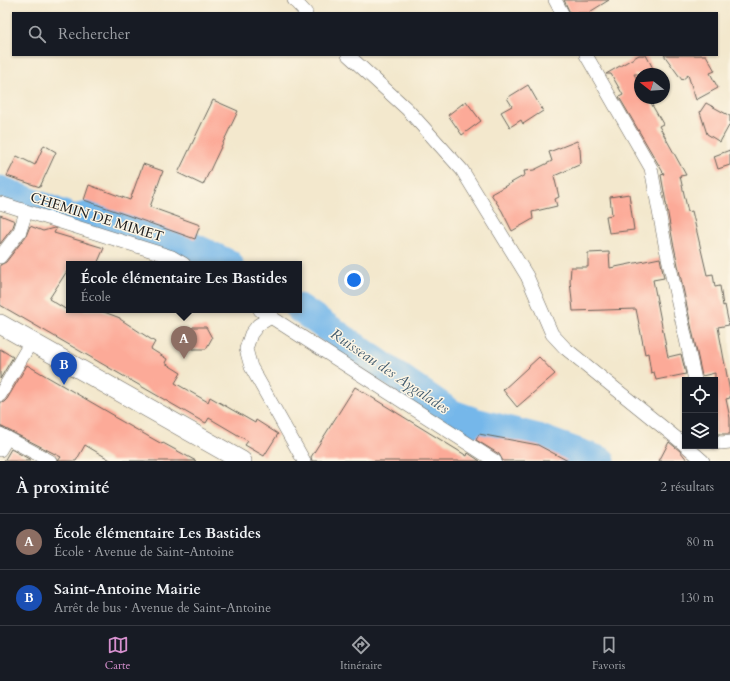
<!DOCTYPE html>
<html lang="fr">
<head>
<meta charset="utf-8">
<style>
  :root { --surface:#171b24; --page:#242831; --text:#f1f3f6; --muted:#9ea1a6; --line:#363941; --accent:#d690ce }
  body { margin:0; font-family:Cardo,serif; background:var(--page); color:var(--text) }
  .controls { position:absolute; right:12px; bottom:12px; display:grid; overflow:hidden; border-radius:0px; box-shadow:0 1px 3px #0004 }
  .controls button { width:36px; height:36px; display:grid; place-items:center; padding:0; border:0; border-bottom:1px solid var(--line); background:var(--surface); color:var(--text); font:20px sans-serif }
  .compass { position:absolute; left:634px; top:68px; width:36px; height:36px; border-radius:50%; background:var(--surface); box-shadow:0 1px 3px #0004; rotate:287deg }
  .you { position:absolute; left:354px; top:280px; width:14px; height:14px; margin:-10px; border:3px solid #fff; border-radius:50%; background:#1a73e8; box-shadow:0 0 0 6px #1a73e833 }
  .badge { display:grid; place-items:center; width:26px; height:26px; border-radius:50%; background:var(--accent); color:#fff; font-size:13px; font-weight:700 }
  .pin { position:absolute; translate:-50% -33px; filter:drop-shadow(0 1px 2px #0008) }
  .pin::after { content:''; position:absolute; top:21px; width:14px; height:12px; background:inherit; clip-path:polygon(0 0,100% 0,50% 100%) }
  .popup { position:absolute; left:66px; top:261px; width:236px; height:52px; box-sizing:border-box; display:grid; place-content:center; border-radius:0px; background:var(--surface); filter:drop-shadow(0 1px 3px #0005); font-size:13px; white-space:nowrap; color:var(--muted) }
  .popup b { font-size:15px; color:var(--text) }
  .popup::after { content:''; position:absolute; left:50%; top:100%; margin-left:-8px; border:8px solid transparent; border-top-color:var(--surface) }
  .list { margin:0; padding:0; list-style:none }
  h2 { display:flex; justify-content:space-between; align-items:center; height:52px; margin:0; padding:0 16px; font-size:17px }
  h2 small { font-size:13px; font-weight:400; color:var(--muted) }
  .list li { display:grid; grid-template-columns:26px 1fr auto; gap:12px; align-items:center; box-sizing:border-box; height:56px; padding:0 16px; border-top:1px solid var(--line) }
  .list b { display:block; font-size:15px; white-space:nowrap }
  .list p { margin:0; font-size:13px; white-space:nowrap; color:var(--muted) }
  .list em { font-size:13px; font-style:normal; color:var(--muted) }
  .icon { flex:none; width:22px; height:22px; fill:none; stroke:currentColor; stroke-width:2; stroke-linecap:round; stroke-linejoin:round }
  .map { position:relative; flex:none; width:730px; height:461px; overflow:hidden }
  .search { position:absolute; background:var(--surface); box-shadow:0 1px 3px #0004; left:12px; right:12px; top:12px; height:44px; display:flex; align-items:center; gap:10px; box-sizing:border-box; padding:0 14px; border-radius:0px; color:var(--muted); font-size:15px }
  .sheet { height:164px; background:var(--surface) }
  nav { display:flex; justify-content:space-around; align-items:center; box-sizing:border-box; height:56px; border-top:1px solid var(--line); background:var(--surface); font-size:11px; color:var(--muted) }
  nav a { display:grid; justify-items:center; gap:2px }
  nav .on { color:var(--accent) }
  .map>svg:first-child { display:block }
  .lines { fill:none; stroke-linecap:round; stroke-linejoin:round }
  .river { stroke:#75b7ea; stroke-width:29 }
  .building { fill:#fcaa98 }
  .street-casing { stroke:#67635a; stroke-width:14 }
  .secondary-casing { stroke:#67635a; stroke-width:20 }
  .street { stroke:#fff; stroke-width:13 }
  .secondary { stroke:#fff; stroke-width:19 }
  .labels { text-anchor:middle; dominant-baseline:central; stroke-width:3; stroke-linejoin:round; paint-order:stroke }
  .street-label { font-size:14px; fill:#1c1c1c; stroke:#fcf5e5 }
  .water-label { font-size:15px; font-style:italic; fill:#405a6e; stroke:#fcf5e5 }
</style>
</head>
<body>
<div class="map">
<svg width="730" height="461" viewBox="0 0 730 461">
  <rect width="100%" height="100%" fill="#fcf5e5"/>
  <filter id="ink" filterUnits="userSpaceOnUse"><feTurbulence type="fractalNoise" baseFrequency=".025" numOctaves="2"/><feDisplacementMap in="SourceGraphic" scale="8" xChannelSelector="R" yChannelSelector="G"/><feConvolveMatrix kernelMatrix="1 2 1 2 8 2 1 2 1" color-interpolation-filters="sRGB"/></filter>
  <filter id="wash" filterUnits="userSpaceOnUse"><feTurbulence type="fractalNoise" baseFrequency=".012" numOctaves="4" result="noise"/><feDisplacementMap in="SourceGraphic" scale="16" xChannelSelector="R" yChannelSelector="G"/><feGaussianBlur stdDeviation="0.9" result="paint"/><feColorMatrix in="noise" values="0 0 0 0 0 0 0 0 0 0 0 0 0 0 0 0 0 1.4 0 .05"/><feComposite in="paint" operator="in"/></filter>
  <g filter="url(#wash)">
    <rect width="100%" height="100%" fill="#f3e8cd"/>
    <g class="lines">
      <g class="river">
        <polyline points="0,190 74,219 88,216 193,247 229,264"/>
        <polyline points="299,308 452,414 475,422 534,437 601,461"/>
      </g>
    </g>
    <g id="blocks">
      <g class="building">
        <polygon points="564,0 609,0 588,13 570,13"/>
        <polygon points="639,55 646,55 656,74 634,74 640,85 640,98 648,98 663,124 659,126 686,175 680,176 688,212 692,211 707,275 713,274 715,287 720,286 723,306 725,305 729,325 718,327 730,392 730,398 726,399 730,418 730,434 715,434 715,373 702,376 673,242 661,175 664,174 619,97 623,95 611,74 606,74"/>
        <polygon points="664,55 706,55 715,71 710,73 718,88 696,100 688,75 682,80"/>
        <polygon points="528,85 543,111 523,124 521,120 510,127 501,112 512,106 507,98"/>
        <polygon points="213,100 238,111 203,185 178,173"/>
        <polygon points="466,101 481,121 462,135 448,115"/>
        <polygon points="706,103 730,116 730,124 720,142 707,134 700,112"/>
        <polygon points="577,141 580,149 581,163 579,165 554,176 559,197 555,199 557,206 532,212 533,219 512,231 502,211 491,194 525,175 524,171 534,170 552,161 549,152"/>
        <polygon points="44,145 56,152 40,187 7,176 17,156 35,165"/>
        <polygon points="730,150 730,165 718,169 714,156"/>
        <polygon points="143,164 163,171 150,207 200,225 195,239 84,200 89,185 130,200"/>
        <polygon points="629,194 634,230 609,233 606,216 612,215 610,197"/>
        <polygon points="0,215 15,221 13,227 0,244"/>
        <polygon points="30,226 43,231 54,228 56,229 54,233 104,248 97,264 69,264 69,268 49,299 67,310 99,310 120,318 120,319 155,342 151,349 167,359 165,363 181,373 175,383 208,402 210,397 255,423 256,420 278,434 264,456 245,445 248,441 209,418 206,423 198,419 0,305 0,265 6,262 26,236"/>
        <polygon points="609,252 610,268 660,258 664,278 653,280 668,357 681,354 686,374 656,380 654,372 651,373 648,353 645,354 636,309 573,311 570,281 571,267 588,267 588,253"/>
        <polygon points="193,327 206,327 212,338 206,349 193,349 187,338"/>
        <polygon points="0,349 13,357 0,379"/>
        <polygon points="539,357 555,374 517,407 503,390"/>
        <polygon points="27,365 115,416 114,417 162,444 163,443 196,461 112,461 85,445 76,461 58,461 61,457 0,426 0,403 4,402 7,399"/>
        <polygon points="355,387 467,456 468,453 480,461 312,461 311,457"/>
        <polygon points="479,434 538,445 568,461 503,461 499,454 476,440"/>
        <polygon points="669,442 680,451 688,461 659,461"/>
        <polygon points="11,449 31,460 30,461 4,461"/>
      </g>
    </g>
  </g>
  <g filter="url(#ink)">
    <use href="#blocks" fill-opacity="0" stroke="#67635a" stroke-width="1"/>
    <g class="lines">
      <g class="street-casing">
        <g id="street">
          <polyline points="294,0 306,13"/>
          <polyline points="555,0 562,13"/>
          <polyline points="348,55 407,109 462,170 527,276 552,334 565,348 685,445"/>
          <polyline points="586,55 651,168 665,244 695,380"/>
          <polyline points="0,203 172,257 184,264"/>
          <polyline points="0,257 20,231 26,212"/>
          <polyline points="260,310 495,461"/>
          <polyline points="271,317 258,325 251,334 246,349 251,367 304,461"/>
          <polyline points="0,395 31,342"/>
          <polyline points="0,434 50,461"/>
          <polyline points="715,442 721,443 730,442"/>
          <polyline points="686,446 703,461"/>
          <polyline points="0,450 7,438"/>
        </g>
      </g>
      <g class="secondary-casing">
        <polyline id="secondary" points="0,324 242,461"/>
      </g>
      <use href="#street" class="street"/>
      <use href="#secondary" class="secondary"/>
    </g>
  </g>
  <g class="labels">
    <g class="street-label">
      <text transform="translate(97 217) rotate(17)">CHEMIN DE MIMET</text>
    </g>
    <g class="water-label">
      <text transform="translate(390 371) rotate(34)">Ruisseau des Aygalades</text>
    </g>
  </g>
</svg>
<div class="controls">
<button><svg class="icon" aria-label="locate" viewBox="0 0 24 24"><circle cx="12" cy="12" r="6"/><path d="M12 2v4M12 18v4M2 12h4M18 12h4"/></svg></button>
<button><svg class="icon" aria-label="layers" viewBox="0 0 24 24"><path d="M12 4l9 5-9 5-9-5zM3 14l9 5 9-5"/></svg></button>
</div>
<svg class="compass" viewBox="-18 -18 36 36"><path d="M0-13l5 13h-10z" fill="#e53935"/><path d="M0 13l5-13h-10z" fill="#9ea1a6"/></svg>
<div class="you"></div>
<div class="pin badge" style="left:184px;top:359px;background:#8d6e63">A</div>
<div class="popup"><b>École élémentaire Les Bastides</b>École</div>
<div class="pin badge" style="left:64px;top:385px;background:#1a4fb4">B</div>
<div class="search"><svg class="icon" aria-label="search" viewBox="0 0 24 24"><circle cx="10" cy="10" r="6"/><path d="M15 15l6 6"/></svg>Rechercher</div>
</div>
<section class="sheet">
<h2>À proximité<small>2 résultats</small></h2>
<ul class="list">
<li><span class="badge" style="background:#8d6e63">A</span><div><b>École élémentaire Les Bastides</b><p>École · Avenue de Saint-Antoine</p></div><em>80 m</em></li>
<li><span class="badge" style="background:#1a4fb4">B</span><div><b>Saint-Antoine Mairie</b><p>Arrêt de bus · Avenue de Saint-Antoine</p></div><em>130 m</em></li>
</ul>
</section>
<nav>
<a class="on"><svg class="icon" aria-label="map" viewBox="0 0 24 24"><path d="M3 6l6-2 6 2 6-2v14l-6 2-6-2-6 2zM9 4v14M15 6v14"/></svg>Carte</a>
<a><svg class="icon" aria-label="directions" viewBox="0 0 24 24"><path d="M12 3l9 9-9 9-9-9zM9 14v-3h6M13 9l2 2-2 2"/></svg>Itinéraire</a>
<a><svg class="icon" aria-label="saved" viewBox="0 0 24 24"><path d="M7 4h10v16l-5-4-5 4z"/></svg>Favoris</a>
</nav>
</body>
</html>
